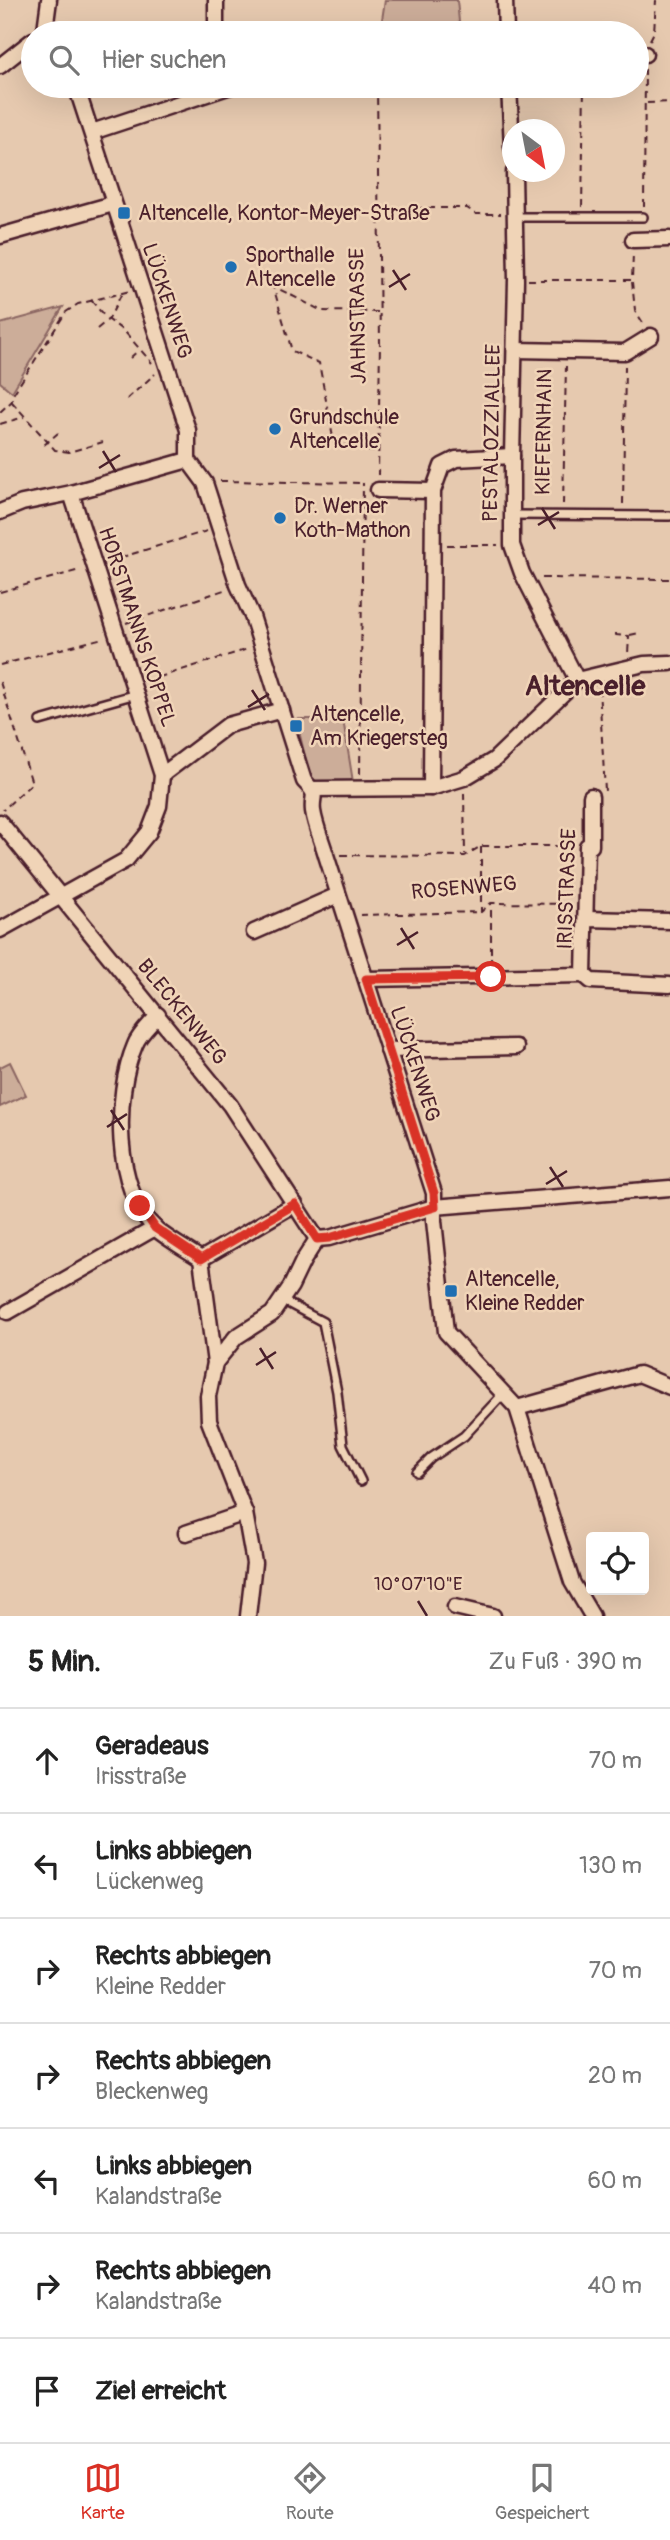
<!DOCTYPE html>
<html lang="de">
<head>
<meta charset="utf-8">
<style>
  :root { --surface:#fff; --page:#f2f2f2; --text:#222; --muted:#767676; --line:#e0e0e0; --accent:#d93025 }
  body { margin:0; font-family:Pangolin,sans-serif; background:var(--page); color:var(--text) }
  .controls { position:absolute; right:21px; bottom:21px; display:grid; overflow:hidden; border-radius:7px; box-shadow:0 7px 28px #0002 }
  .controls button { width:63px; height:63px; display:grid; place-items:center; padding:0; border:0; border-bottom:2px solid var(--line); background:var(--surface); color:var(--text); font:35px sans-serif }
  .compass { position:absolute; left:502px; top:119px; width:63px; height:63px; border-radius:50%; background:var(--surface); box-shadow:0 7px 28px #0002; rotate:148deg }
  .stop { position:absolute; width:21px; height:21px; margin:-16px; border:5px solid #d93025; border-radius:50%; background:#fff }
  .stop.end { background:#d93025; border-color:#fff; box-shadow:0 2px 7px #0008 }
  .list { margin:0; padding:0; list-style:none }
  h2 { display:flex; justify-content:space-between; align-items:center; height:91px; margin:0; padding:0 28px; font-size:30px }
  h2 small { font-size:23px; font-weight:400; color:var(--muted) }
  .list li { display:grid; grid-template-columns:46px 1fr auto; gap:21px; align-items:center; box-sizing:border-box; height:105px; padding:0 28px; border-top:2px solid var(--line) }
  .list b { display:block; font-size:26px; white-space:nowrap }
  .list p { margin:0; font-size:23px; white-space:nowrap; color:var(--muted) }
  .list em { font-size:23px; font-style:normal; color:var(--muted) }
  .icon { flex:none; width:38px; height:38px; fill:none; stroke:currentColor; stroke-width:2; stroke-linecap:round; stroke-linejoin:round }
  .map { position:relative; flex:none; width:670px; height:1616px; overflow:hidden }
  .search { position:absolute; background:var(--surface); box-shadow:0 7px 28px #0002; left:21px; right:21px; top:21px; height:77px; display:flex; align-items:center; gap:18px; box-sizing:border-box; padding:0 24px; border-radius:38px; color:var(--muted); font-size:26px }
  .sheet { height:826px; background:var(--surface) }
  nav { display:flex; justify-content:space-around; align-items:center; box-sizing:border-box; height:98px; border-top:2px solid var(--line); background:var(--surface); font-size:19px; color:var(--muted) }
  nav a { display:grid; justify-items:center; gap:4px }
  nav .on { color:var(--accent) }
  .map>svg:first-child { display:block }
  .green { fill:#ccad99; stroke:#8b6662; stroke-width:2 }
  .lines { fill:none; stroke-linecap:round; stroke-linejoin:round }
  .service-casing { stroke:#4a1f2b; stroke-width:12 }
  .minor-casing { stroke:#4a1f2b; stroke-width:19 }
  .path { stroke:#4a1f2b; stroke-width:2; stroke-dasharray:7 5; stroke-linecap:butt }
  .service { stroke:#f0d4b7; stroke-width:7 }
  .minor { stroke:#f0d4b7; stroke-width:14 }
  .route { stroke:#d93025; stroke-width:9 }
  .ticks { fill:none; stroke:#4a1f2b; stroke-width:2.5 }
  .poi-dot { fill:#1f6fb2; stroke:#f0d4b7; stroke-width:2.5 }
  .labels { text-anchor:middle; dominant-baseline:central; stroke-width:5; stroke-linejoin:round; paint-order:stroke }
  .poi-label { font-size:21px; fill:#4a1f2b; stroke:#f0d4b7; text-anchor:start }
  .street-label { font-size:21px; fill:#4a1f2b; stroke:#f0d4b7 }
  .district-label { font-size:28px; font-weight:bold; fill:#4a1f2b; stroke:#f0d4b7 }
  .ticks-label { font-size:18px; text-anchor:middle; fill:#4a1f2b; stroke:#f0d4b7; stroke-width:5; stroke-linejoin:round; paint-order:stroke }
</style>
</head>
<body>
<div class="map">
<svg width="670" height="1616" viewBox="0 0 670 1616">
  <rect width="100%" height="100%" fill="#e6c9af"/>
  <filter id="ink" filterUnits="userSpaceOnUse"><feTurbulence type="fractalNoise" baseFrequency=".0143" numOctaves="2"/><feDisplacementMap in="SourceGraphic" scale="14" xChannelSelector="R" yChannelSelector="G"/><feConvolveMatrix kernelMatrix="1 2 1 2 8 2 1 2 1" color-interpolation-filters="sRGB"/></filter>
  <g filter="url(#ink)">
    <g class="green">
      <polygon points="385,0 457,0 460,33 380,33"/>
      <polygon points="63,307 12,392 0,382 0,324"/>
      <polygon points="296,719 343,719 353,782 311,781"/>
      <polygon points="10,1062 26,1095 0,1107 0,1067"/>
    </g>
    <g class="lines">
      <g class="service-casing">
        <g id="service">
          <polyline points="516,217 643,217"/>
          <polyline points="511,515 670,516"/>
          <polyline points="40,721 136,694"/>
          <polyline points="282,1300 323,1322 337,1392 343,1445 361,1481"/>
          <polyline points="417,1472 431,1458 464,1436 503,1394"/>
        </g>
      </g>
      <g class="minor-casing">
        <g id="minor">
          <polyline points="216,0 216,33"/>
          <polyline points="505,0 506,33"/>
          <polyline points="47,33 45,30 49,0"/>
          <polyline points="637,54 645,54"/>
          <polyline points="0,66 33,40"/>
          <path d="M76,86L188,430V460L205,483L238,585L252,616L304,781C320,797 311,794 313,811C315,825 322,841 326,855L434,1193V1221L446,1332L517,1408L572,1582L592,1616"/>
          <polyline points="509,86 512,147"/>
          <polyline points="92,132 231,86"/>
          <polyline points="514,172 516,280 512,456 512,545 522,573 577,680"/>
          <polyline points="0,236 113,204"/>
          <polyline points="633,240 670,239"/>
          <polyline points="515,350 625,352 651,336"/>
          <polyline points="378,490 433,491"/>
          <polyline points="0,512 22,503 71,493 188,460"/>
          <polyline points="162,775 228,725 282,710"/>
          <polyline points="431,788 433,491 442,466 456,459 512,456"/>
          <polyline points="312,789 431,788 464,778 494,760 577,680 644,664 670,663"/>
          <polyline points="0,822 230,1105 317,1239"/>
          <polyline points="586,919 670,921"/>
          <polyline points="0,930 126,860 149,832 159,806 162,775 71,493"/>
          <polyline points="254,932 338,895"/>
          <polyline points="584,975 591,981 670,985"/>
          <polyline points="366,979 584,975 587,846 591,846 591,796"/>
          <path d="M158,1015C151,1024 139,1034 135,1045C114,1094 113,1190 156,1229C169,1240 186,1249 201,1259"/>
          <polyline points="388,1050 516,1047"/>
          <polyline points="317,1239 329,1238 434,1207 670,1188"/>
          <polyline points="8,1312 155,1228"/>
          <polyline points="215,1363 236,1337 272,1314 291,1286 303,1261 317,1239"/>
          <polyline points="517,1408 639,1374 670,1387"/>
          <polyline points="186,1533 245,1513"/>
          <polyline points="455,1607 493,1616"/>
          <polyline points="248,1616 254,1563 245,1513 209,1421 208,1396 215,1363 201,1259 295,1204"/>
        </g>
      </g>
      <g class="path">
        <polyline points="650,40 654,32 656,0"/>
        <polyline points="377,86 380,343 378,475"/>
        <polyline points="647,103 670,102"/>
        <polyline points="582,207 584,86"/>
        <polyline points="644,207 645,69"/>
        <polyline points="380,208 467,208 476,214 501,214"/>
        <polyline points="528,280 632,280 633,253"/>
        <polyline points="632,282 635,310 643,323"/>
        <polyline points="91,300 105,317 125,332 152,363"/>
        <polyline points="97,329 109,319 122,293"/>
        <polyline points="130,358 139,350"/>
        <polyline points="127,399 155,374"/>
        <polyline points="12,402 55,450 69,452 103,442"/>
        <polyline points="0,412 12,401 12,396 66,312 78,304 130,291"/>
        <polyline points="0,424 24,417"/>
        <polyline points="44,445 58,433"/>
        <polyline points="374,452 334,443 319,363 292,351 273,286 322,311 378,312"/>
        <polyline points="220,481 362,483"/>
        <polyline points="563,504 566,366"/>
        <polyline points="623,504 625,366"/>
        <polyline points="447,545 498,545"/>
        <polyline points="109,561 207,531"/>
        <polyline points="542,578 670,579"/>
        <polyline points="0,592 80,570"/>
        <polyline points="126,623 224,590"/>
        <polyline points="616,633 616,635 629,636 628,654"/>
        <polyline points="630,635 639,633"/>
        <polyline points="0,665 103,638"/>
        <polyline points="147,681 248,649"/>
        <polyline points="0,682 32,783 3,810"/>
        <polyline points="599,688 605,791"/>
        <polyline points="360,774 363,483"/>
        <polyline points="464,793 465,854"/>
        <polyline points="481,847 481,912"/>
        <polyline points="341,855 465,856 481,846 558,846"/>
        <polyline points="360,915 481,912 491,903 572,904"/>
        <polyline points="491,965 491,904"/>
      </g>
      <use href="#service" class="service"/>
      <use href="#minor" class="minor"/>
    </g>
  </g>
  <g class="lines" filter="url(#ink)">
    <polyline class="route" points="140,1206 155,1228 201,1259 295,1204 317,1239 329,1238 435,1207 434,1193 366,979 491,977"/>
  </g>
  <path class="ticks" d="M393,270L406,290M389,287L410,274M103,451L116,472M99,468L120,455M542,508L555,529M538,525L559,512M252,690L265,710M248,707L269,694M401,928L414,949M397,945L418,932M111,1110L124,1130M107,1127L127,1114M550,1167L563,1187M546,1184L567,1171M260,1348L273,1369M256,1365L276,1352M418,1601L427,1616"/>
  <g class="poi-dot">
    <rect x="117" y="206" width="14" height="14" rx="3.5"/>
    <circle cx="231" cy="267" r="7"/>
    <circle cx="275" cy="429" r="7"/>
    <circle cx="280" cy="518" r="7"/>
    <rect x="289" y="719" width="14" height="14" rx="3.5"/>
    <rect x="444" y="1284" width="14" height="14" rx="3.5"/>
  </g>
  <g class="labels">
    <g class="poi-label">
      <text x="138" y="213">Altencelle, Kontor-Meyer-Straße</text>
      <text x="245" y="255">Sporthalle<tspan x="245" dy="24">Altencelle</tspan></text>
      <text x="289" y="417">Grundschule<tspan x="289" dy="24">Altencelle</tspan></text>
      <text x="294" y="506">Dr. Werner<tspan x="294" dy="24">Koth-Mathon</tspan></text>
      <text x="310" y="714">Altencelle,<tspan x="310" dy="24">Am Kriegersteg</tspan></text>
      <text x="465" y="1279">Altencelle,<tspan x="465" dy="24">Kleine Redder</tspan></text>
    </g>
    <g class="street-label">
      <text transform="translate(167 301) rotate(72)">LÜCKENWEG</text>
      <text transform="translate(358 316) rotate(-91)">JAHNSTRASSE</text>
      <text transform="translate(544 432) rotate(-89)">KIEFERNHAIN</text>
      <text transform="translate(492 433) rotate(-89)">PESTALOZZIALLEE</text>
      <text transform="translate(137 627) rotate(72)">HORSTMANNS KOPPEL</text>
      <text transform="translate(464 888) rotate(-5)">ROSENWEG</text>
      <text transform="translate(567 889) rotate(-88)">IRISSTRASSE</text>
      <text transform="translate(182 1012) rotate(51)">BLECKENWEG</text>
      <text transform="translate(415 1064) rotate(72)">LÜCKENWEG</text>
    </g>
    <g class="district-label">
      <text x="585" y="686">Altencelle</text>
    </g>
  </g>
  <g class="ticks-label">
    <text x="418" y="1590">10°07'10"E</text>
  </g>
</svg>
<div class="controls">
<button><svg class="icon" aria-label="locate" viewBox="0 0 24 24"><circle cx="12" cy="12" r="6"/><path d="M12 2v4M12 18v4M2 12h4M18 12h4"/></svg></button>
</div>
<svg class="compass" viewBox="-18 -18 36 36"><path d="M0-13l5 13h-10z" fill="#e53935"/><path d="M0 13l5-13h-10z" fill="#767676"/></svg>
<div class="stop" style="left:491px;top:977px"></div>
<div class="stop end" style="left:140px;top:1206px"></div>
<div class="search"><svg class="icon" aria-label="search" viewBox="0 0 24 24"><circle cx="10" cy="10" r="6"/><path d="M15 15l6 6"/></svg>Hier suchen</div>
</div>
<section class="sheet">
<h2>5 Min.<small>Zu Fuß · 390 m</small></h2>
<ul class="list">
<li><svg class="icon" aria-label="ahead" viewBox="0 0 24 24"><path d="M12 20V5M6 11l6-6 6 6"/></svg><div><b>Geradeaus</b><p>Irisstraße</p></div><em>70 m</em></li>
<li><svg class="icon" aria-label="left" viewBox="0 0 24 24"><path d="M17 20v-9H6M10 6l-5 5 5 5"/></svg><div><b>Links abbiegen</b><p>Lückenweg</p></div><em>130 m</em></li>
<li><svg class="icon" aria-label="right" viewBox="0 0 24 24"><path d="M7 20v-9h11M14 6l5 5-5 5"/></svg><div><b>Rechts abbiegen</b><p>Kleine Redder</p></div><em>70 m</em></li>
<li><svg class="icon" aria-label="right" viewBox="0 0 24 24"><path d="M7 20v-9h11M14 6l5 5-5 5"/></svg><div><b>Rechts abbiegen</b><p>Bleckenweg</p></div><em>20 m</em></li>
<li><svg class="icon" aria-label="left" viewBox="0 0 24 24"><path d="M17 20v-9H6M10 6l-5 5 5 5"/></svg><div><b>Links abbiegen</b><p>Kalandstraße</p></div><em>60 m</em></li>
<li><svg class="icon" aria-label="right" viewBox="0 0 24 24"><path d="M7 20v-9h11M14 6l5 5-5 5"/></svg><div><b>Rechts abbiegen</b><p>Kalandstraße</p></div><em>40 m</em></li>
<li><svg class="icon" aria-label="arrive" viewBox="0 0 24 24"><path d="M6 21V4h12l-3 4 3 4H6"/></svg><div><b>Ziel erreicht</b></div></li>
</ul>
</section>
<nav>
<a class="on"><svg class="icon" aria-label="map" viewBox="0 0 24 24"><path d="M3 6l6-2 6 2 6-2v14l-6 2-6-2-6 2zM9 4v14M15 6v14"/></svg>Karte</a>
<a><svg class="icon" aria-label="directions" viewBox="0 0 24 24"><path d="M12 3l9 9-9 9-9-9zM9 14v-3h6M13 9l2 2-2 2"/></svg>Route</a>
<a><svg class="icon" aria-label="saved" viewBox="0 0 24 24"><path d="M7 4h10v16l-5-4-5 4z"/></svg>Gespeichert</a>
</nav>
</body>
</html>
